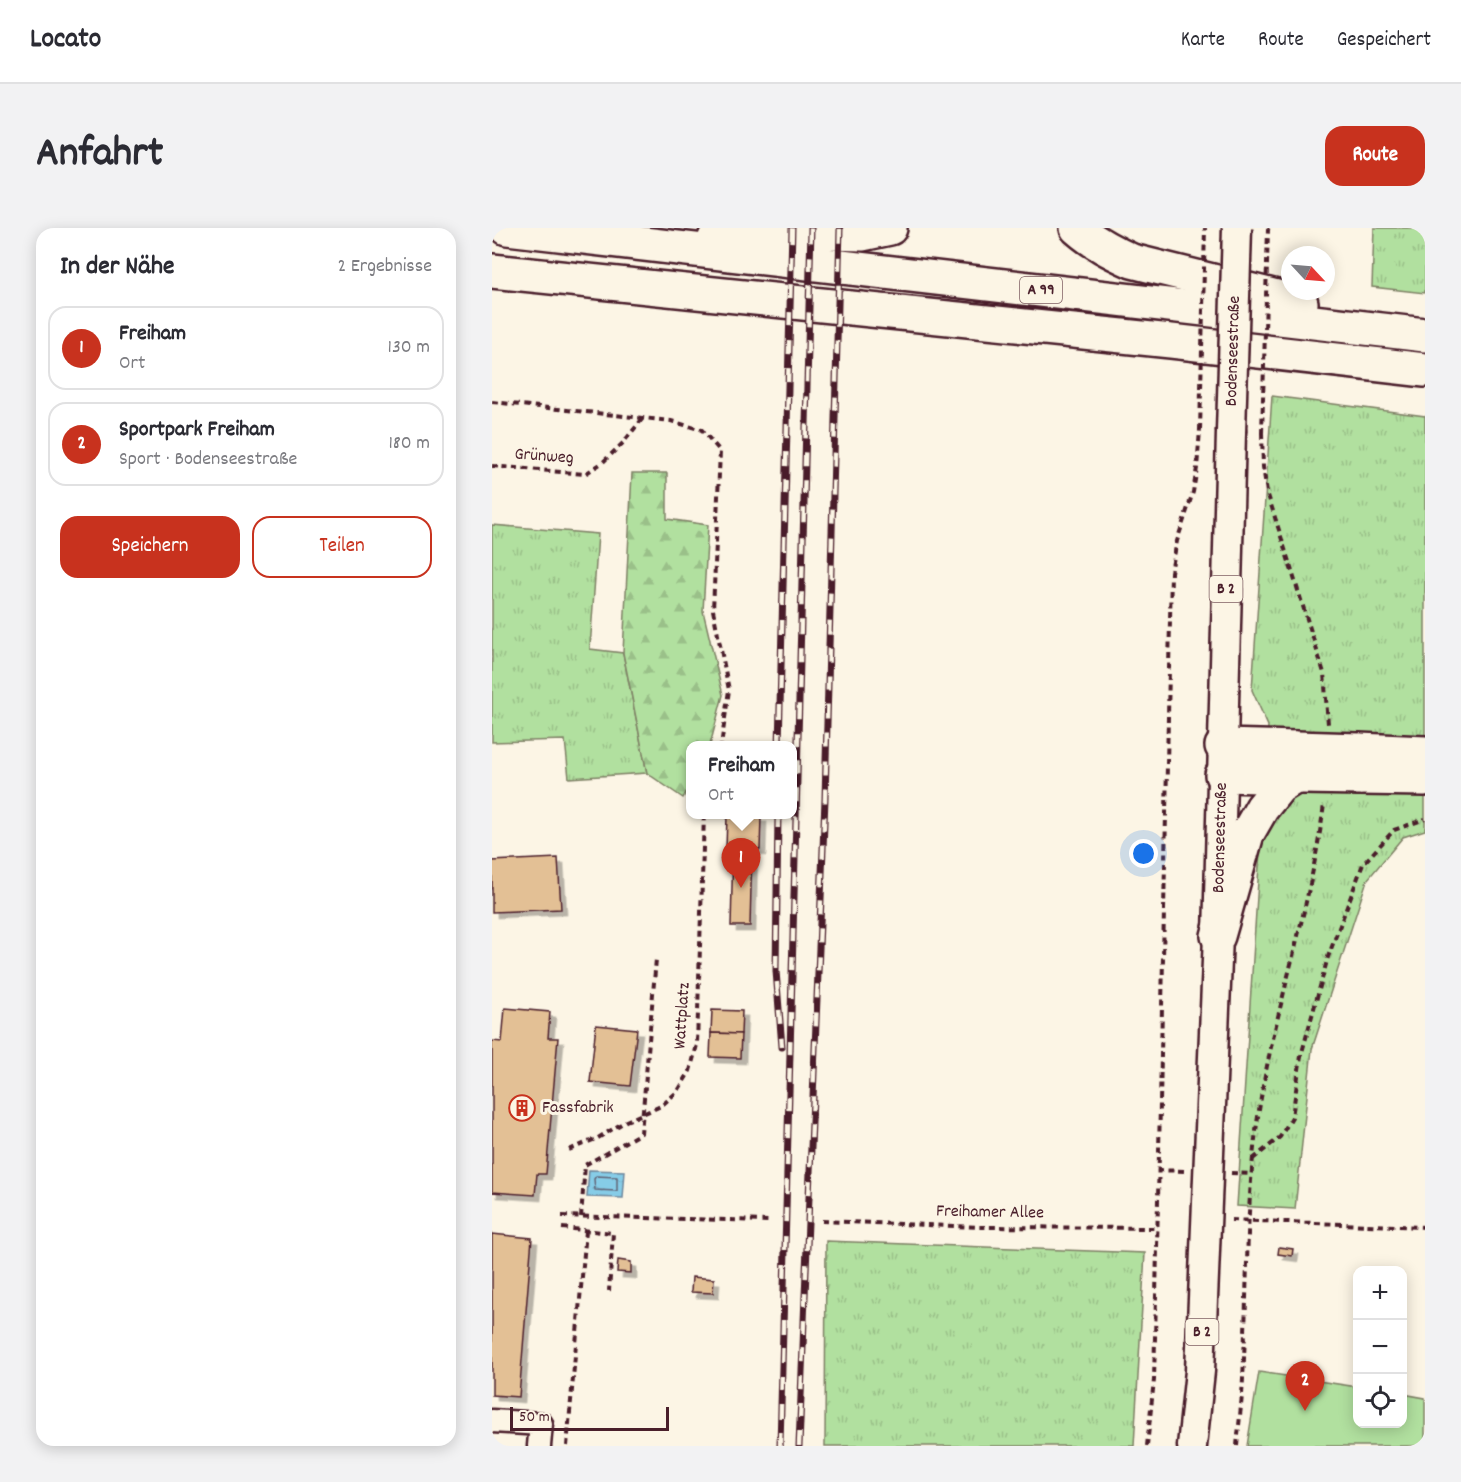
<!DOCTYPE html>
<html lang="de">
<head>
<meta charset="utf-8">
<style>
  :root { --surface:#fff; --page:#f2f2f3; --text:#2b2b33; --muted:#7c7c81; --line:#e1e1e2; --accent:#c8321e }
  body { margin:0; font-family:Dekko,sans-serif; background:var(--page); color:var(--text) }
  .controls { position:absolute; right:18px; bottom:18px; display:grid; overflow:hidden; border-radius:12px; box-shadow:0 3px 15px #0003 }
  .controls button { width:54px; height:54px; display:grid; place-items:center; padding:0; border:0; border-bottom:2px solid var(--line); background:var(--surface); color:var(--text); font:30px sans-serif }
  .compass { position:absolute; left:789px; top:18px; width:54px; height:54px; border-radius:50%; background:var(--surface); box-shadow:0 3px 15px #0003; rotate:116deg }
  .scale { position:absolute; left:18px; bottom:15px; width:159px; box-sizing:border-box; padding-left:6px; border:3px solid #4a1f2b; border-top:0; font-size:16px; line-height:21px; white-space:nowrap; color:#4a1f2b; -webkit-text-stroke:4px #fcf5e5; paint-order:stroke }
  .you { position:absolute; left:652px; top:626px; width:21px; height:21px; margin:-15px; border:4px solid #fff; border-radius:50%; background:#1a73e8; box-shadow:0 0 0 9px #1a73e833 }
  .badge { display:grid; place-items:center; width:39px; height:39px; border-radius:50%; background:var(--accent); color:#fff; font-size:20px; font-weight:700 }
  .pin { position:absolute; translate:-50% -50px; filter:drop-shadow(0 2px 3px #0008) }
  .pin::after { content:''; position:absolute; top:32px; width:21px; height:18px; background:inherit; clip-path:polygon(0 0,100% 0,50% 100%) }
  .popup { position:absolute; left:194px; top:513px; width:111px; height:78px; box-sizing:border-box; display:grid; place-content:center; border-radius:12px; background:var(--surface); filter:drop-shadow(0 2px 4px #0005); font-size:20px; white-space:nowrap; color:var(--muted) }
  .popup b { font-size:22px; color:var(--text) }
  .popup::after { content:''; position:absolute; left:50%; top:100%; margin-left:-12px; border:12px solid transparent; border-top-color:var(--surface) }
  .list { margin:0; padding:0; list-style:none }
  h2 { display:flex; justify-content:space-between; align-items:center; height:78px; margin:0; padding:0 24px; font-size:26px }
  h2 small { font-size:20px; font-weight:400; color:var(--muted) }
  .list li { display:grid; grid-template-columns:39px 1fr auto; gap:18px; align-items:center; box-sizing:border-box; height:84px; margin:0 12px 12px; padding:0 12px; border:2px solid var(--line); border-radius:18px }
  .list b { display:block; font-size:22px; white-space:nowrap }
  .list p { margin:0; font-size:20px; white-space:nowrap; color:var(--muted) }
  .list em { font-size:20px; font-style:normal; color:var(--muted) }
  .actions { display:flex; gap:12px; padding:18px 24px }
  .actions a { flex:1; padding:14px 0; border:2px solid var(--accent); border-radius:18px; text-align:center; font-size:21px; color:var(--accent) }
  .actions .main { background:var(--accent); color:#fff }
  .icon { flex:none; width:33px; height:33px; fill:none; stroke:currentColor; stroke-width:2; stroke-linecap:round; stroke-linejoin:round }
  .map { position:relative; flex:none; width:933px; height:1218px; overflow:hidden; border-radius:18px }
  header { display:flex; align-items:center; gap:36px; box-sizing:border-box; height:84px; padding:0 30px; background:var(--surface); border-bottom:2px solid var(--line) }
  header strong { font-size:28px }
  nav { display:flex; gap:33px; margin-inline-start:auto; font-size:21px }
  .intro { display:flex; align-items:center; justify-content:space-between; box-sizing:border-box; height:144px; padding:0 36px }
  h1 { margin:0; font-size:42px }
  .button { padding:15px 27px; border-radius:18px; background:var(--accent); color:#fff; font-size:21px; font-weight:700 }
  main { display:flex; gap:36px; padding:0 36px }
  aside { flex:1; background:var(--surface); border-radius:18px; box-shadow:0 3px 15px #0003 }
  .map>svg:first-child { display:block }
  .grass { fill:url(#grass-tufts); stroke:#7e8065; stroke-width:1.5 }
  .forest { fill:url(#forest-firs); stroke:#7e8065; stroke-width:1.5 }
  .pitch { fill:#b1e09f; stroke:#7e8065; stroke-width:1.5 }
  .water { fill:url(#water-ripples); stroke:#6e879c; stroke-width:1.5 }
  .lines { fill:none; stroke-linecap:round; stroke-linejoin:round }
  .shore { stroke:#626476; stroke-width:1.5 }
  .building { fill:#e3c095; stroke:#4a1f2b; stroke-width:1.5; filter:url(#shadow) }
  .minor-casing { stroke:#4a1f2b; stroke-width:27 }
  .major-casing { stroke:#4a1f2b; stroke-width:33 }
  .highway-casing { stroke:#4a1f2b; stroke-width:38 }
  .path { stroke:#4a1f2b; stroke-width:4; stroke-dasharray:6 4.5; stroke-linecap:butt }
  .minor { stroke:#fcf5e5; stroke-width:22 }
  .major { stroke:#fcf5e5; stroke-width:28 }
  .highway { stroke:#fcf5e5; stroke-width:33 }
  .rail-casing { stroke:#4a1f2b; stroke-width:7 }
  .rail { stroke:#fcf5e5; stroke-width:4.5; stroke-dasharray:14; stroke-linecap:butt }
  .major-bridge-casing { stroke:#4a1f2b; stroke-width:33; stroke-linecap:butt }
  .highway-bridge-casing { stroke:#4a1f2b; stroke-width:38; stroke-linecap:butt }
  .path-bridge { stroke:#4a1f2b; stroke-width:4; stroke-dasharray:6 4.5; stroke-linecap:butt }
  .major-bridge { stroke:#fcf5e5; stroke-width:28 }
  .highway-bridge { stroke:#fcf5e5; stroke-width:33 }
  .labels { text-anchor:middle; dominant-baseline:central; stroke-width:6; stroke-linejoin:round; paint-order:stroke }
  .shield { fill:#fcf5e5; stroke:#7f5f63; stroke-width:1.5 }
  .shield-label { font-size:16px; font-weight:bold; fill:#4a1f2b }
  .street-label { font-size:18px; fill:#4a1f2b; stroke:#fcf5e5 }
  .poi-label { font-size:18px; fill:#4a1f2b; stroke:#fcf5e5; text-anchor:start }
</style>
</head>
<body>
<header>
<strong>Locato</strong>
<nav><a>Karte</a><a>Route</a><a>Gespeichert</a></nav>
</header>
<div class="intro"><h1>Anfahrt</h1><a class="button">Route</a></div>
<main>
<aside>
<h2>In der Nähe<small>2 Ergebnisse</small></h2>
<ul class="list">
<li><span class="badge">1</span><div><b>Freiham</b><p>Ort</p></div><em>130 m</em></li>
<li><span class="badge">2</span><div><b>Sportpark Freiham</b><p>Sport · Bodenseestraße</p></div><em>180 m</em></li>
</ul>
<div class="actions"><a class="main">Speichern</a><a>Teilen</a></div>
</aside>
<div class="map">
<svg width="933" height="1218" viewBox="0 0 933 1218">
  <defs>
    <pattern id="grass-tufts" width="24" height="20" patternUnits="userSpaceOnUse" patternTransform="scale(1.5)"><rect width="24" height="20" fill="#b1e09f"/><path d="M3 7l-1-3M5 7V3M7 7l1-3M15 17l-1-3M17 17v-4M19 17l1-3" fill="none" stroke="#9ac089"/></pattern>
    <pattern id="forest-firs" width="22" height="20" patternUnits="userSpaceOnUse" patternTransform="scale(1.5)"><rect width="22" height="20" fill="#b1e09f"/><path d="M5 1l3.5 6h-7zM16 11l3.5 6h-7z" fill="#9ac089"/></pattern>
    <pattern id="water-ripples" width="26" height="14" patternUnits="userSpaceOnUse" patternTransform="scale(1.5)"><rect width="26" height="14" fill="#86cce7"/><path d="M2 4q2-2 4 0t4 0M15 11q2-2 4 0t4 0" fill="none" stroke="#75afc6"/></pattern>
    <filter id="shadow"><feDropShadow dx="5.5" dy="5.5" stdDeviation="0" flood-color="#0004"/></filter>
  </defs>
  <rect width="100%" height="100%" fill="#fcf5e5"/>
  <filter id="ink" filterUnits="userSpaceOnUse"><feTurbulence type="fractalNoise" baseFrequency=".0167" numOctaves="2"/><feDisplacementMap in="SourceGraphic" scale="12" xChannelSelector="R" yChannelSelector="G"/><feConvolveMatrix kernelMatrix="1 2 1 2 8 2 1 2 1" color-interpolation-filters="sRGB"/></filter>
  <g filter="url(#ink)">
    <g class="grass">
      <polygon points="882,0 933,0 933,65 880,59"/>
      <polygon points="780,168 933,188 933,602 911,609 875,652 820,821 803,981 745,978 776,498 760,462"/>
      <polygon points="0,297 106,306 98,421 131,425 155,545 77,550 73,512 0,514"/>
      <polygon points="334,1013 653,1025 642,1218 333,1218"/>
    </g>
    <polygon class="forest" points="140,245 175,245 175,291 216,297 211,383 231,467 218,517 198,518 198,557 191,570 155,545 131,425"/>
    <polygon class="pitch" points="767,1144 865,1159 866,1196 910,1196 911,1166 933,1170 933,1218 755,1218"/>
    <polygon class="water" points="97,942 133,943 131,970 95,969"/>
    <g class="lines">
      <polygon class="shore" points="104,948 125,949 125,963 103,962 102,951"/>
    </g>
    <g class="building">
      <polygon points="235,588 269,589 268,622 260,621 258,698 239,698 241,621 234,621"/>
      <polygon points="66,630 69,681 0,684 0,633"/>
      <polygon points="13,780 58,784 56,810 66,810 54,946 45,946 43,967 0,964 0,813 10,814"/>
      <polygon points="220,782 250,783 249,806 219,805"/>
      <polygon points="104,797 145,801 138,858 98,854"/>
      <polygon points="219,805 249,806 248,830 218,829"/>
      <polygon points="0,1006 40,1010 27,1169 0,1167"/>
      <polygon points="787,1019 801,1021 800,1028 786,1026"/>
      <polygon points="126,1032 139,1034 139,1045 125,1044"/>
      <polygon points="200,1049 222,1051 221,1065 199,1064"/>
    </g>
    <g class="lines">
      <g class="minor-casing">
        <polyline id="minor" points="0,1193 49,1196 47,1218"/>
      </g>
      <g class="major-casing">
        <g id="major">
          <path id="s1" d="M700,1218L708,1143L726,708L739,204"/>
        </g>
      </g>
      <g class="highway-casing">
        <g id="highway">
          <polyline points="15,0 933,107"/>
          <path d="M585,0C602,15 620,24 640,33L809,75"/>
          <polyline points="223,10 282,3 370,6 398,0"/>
          <polyline points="0,43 679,113 933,142"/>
          <polyline points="730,518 804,520"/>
          <polyline points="867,522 933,525"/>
          <polyline points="730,547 803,549"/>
          <polyline points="868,550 933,551"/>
          <polyline points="726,708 755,606 770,580 787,559 803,549 810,549"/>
        </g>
      </g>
      <g class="path">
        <polyline points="776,1 777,0"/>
        <polyline points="0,174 179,193 210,202 228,223 221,382 237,462 229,518"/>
        <polyline points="770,205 771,239 775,264 832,445 836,496"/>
        <polyline points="0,238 93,246 110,235 131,215 151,190"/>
        <polyline points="77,922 106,910 134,893 169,878 186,863 198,843 205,817 212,586"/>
        <polyline points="761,931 788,909 800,889 809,828 836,729 871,636 902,602 933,591"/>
        <polyline points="665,942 692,943"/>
        <polyline points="739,945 759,946"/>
        <polyline points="70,988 278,993"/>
        <polyline points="89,989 93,937 149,905 164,731"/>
        <polyline points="739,992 933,999"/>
        <polyline points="330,993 487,999 666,1000"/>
        <polyline points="70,1000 121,1005 117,1063"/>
        <polyline points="75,1218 94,1003"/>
        <polyline points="655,1218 662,1152 664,1068 679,344 685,313 701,264 705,240 708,202"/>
        <path d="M745,1218C747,1195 750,1173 751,1150C756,1061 753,971 767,882C783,779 819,680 832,576"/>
      </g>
      <use href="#minor" class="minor"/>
      <use href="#major" class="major"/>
      <use href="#highway" class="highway"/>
      <g class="rail-casing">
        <g id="rail">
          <polyline points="287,518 300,0"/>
          <polyline points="286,586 284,743 290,819"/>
          <polyline points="288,1218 319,0"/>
          <polyline points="307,1218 333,571 348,0"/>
        </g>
      </g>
      <use href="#rail" class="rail"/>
      <g class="major-bridge-casing">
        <g id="major-bridge">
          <path id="s2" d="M739,204L745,0"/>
        </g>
      </g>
      <g class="highway-bridge-casing">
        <g id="highway-bridge">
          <polyline points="804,520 867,522"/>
          <polyline points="810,549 868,550"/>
        </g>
      </g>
      <g class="path-bridge">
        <polyline points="708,202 713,0"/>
        <polyline points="770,205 776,1"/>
      </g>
      <use href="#major-bridge" class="major-bridge"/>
      <use href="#highway-bridge" class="highway-bridge"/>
    </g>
  </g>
  <defs>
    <g id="building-ring" transform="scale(1.35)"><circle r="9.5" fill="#fcf5e5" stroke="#c8321e" stroke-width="1.5"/><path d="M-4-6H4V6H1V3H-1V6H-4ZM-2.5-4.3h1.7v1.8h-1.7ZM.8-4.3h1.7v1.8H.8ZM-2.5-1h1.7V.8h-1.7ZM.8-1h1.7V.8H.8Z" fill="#c8321e"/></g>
  </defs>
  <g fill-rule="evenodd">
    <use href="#building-ring" x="30" y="880"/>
  </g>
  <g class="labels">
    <g class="shield">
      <rect x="528" y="49" width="42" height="26" rx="4.5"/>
      <rect x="717.5" y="348" width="33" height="26" rx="4.5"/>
      <rect x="693.5" y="1091" width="33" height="26" rx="4.5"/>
    </g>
    <g class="shield-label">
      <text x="549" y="62">A 99</text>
      <text x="734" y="361">B 2</text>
      <text x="710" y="1104">B 2</text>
    </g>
    <g class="street-label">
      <text stroke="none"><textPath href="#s2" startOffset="81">Bodenseestraße</textPath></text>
      <text transform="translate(52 229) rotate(4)">Grünweg</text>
      <text stroke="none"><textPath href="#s1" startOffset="609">Bodenseestraße</textPath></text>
      <text transform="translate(191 788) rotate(-86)">Wattplatz</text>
      <text transform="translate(498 985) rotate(1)">Freihamer Allee</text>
    </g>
    <g class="poi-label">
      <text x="50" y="880">Fassfabrik</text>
    </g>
  </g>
</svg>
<div class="controls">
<button>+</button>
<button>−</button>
<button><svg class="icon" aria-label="locate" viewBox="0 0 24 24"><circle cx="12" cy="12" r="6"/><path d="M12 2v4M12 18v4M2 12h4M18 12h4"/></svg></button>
</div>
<svg class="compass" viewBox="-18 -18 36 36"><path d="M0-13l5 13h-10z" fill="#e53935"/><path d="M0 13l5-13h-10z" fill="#7c7c81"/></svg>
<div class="scale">50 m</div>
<div class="you"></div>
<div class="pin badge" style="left:249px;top:660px">1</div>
<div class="popup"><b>Freiham</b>Ort</div>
<div class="pin badge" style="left:813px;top:1183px">2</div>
</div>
</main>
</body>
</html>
